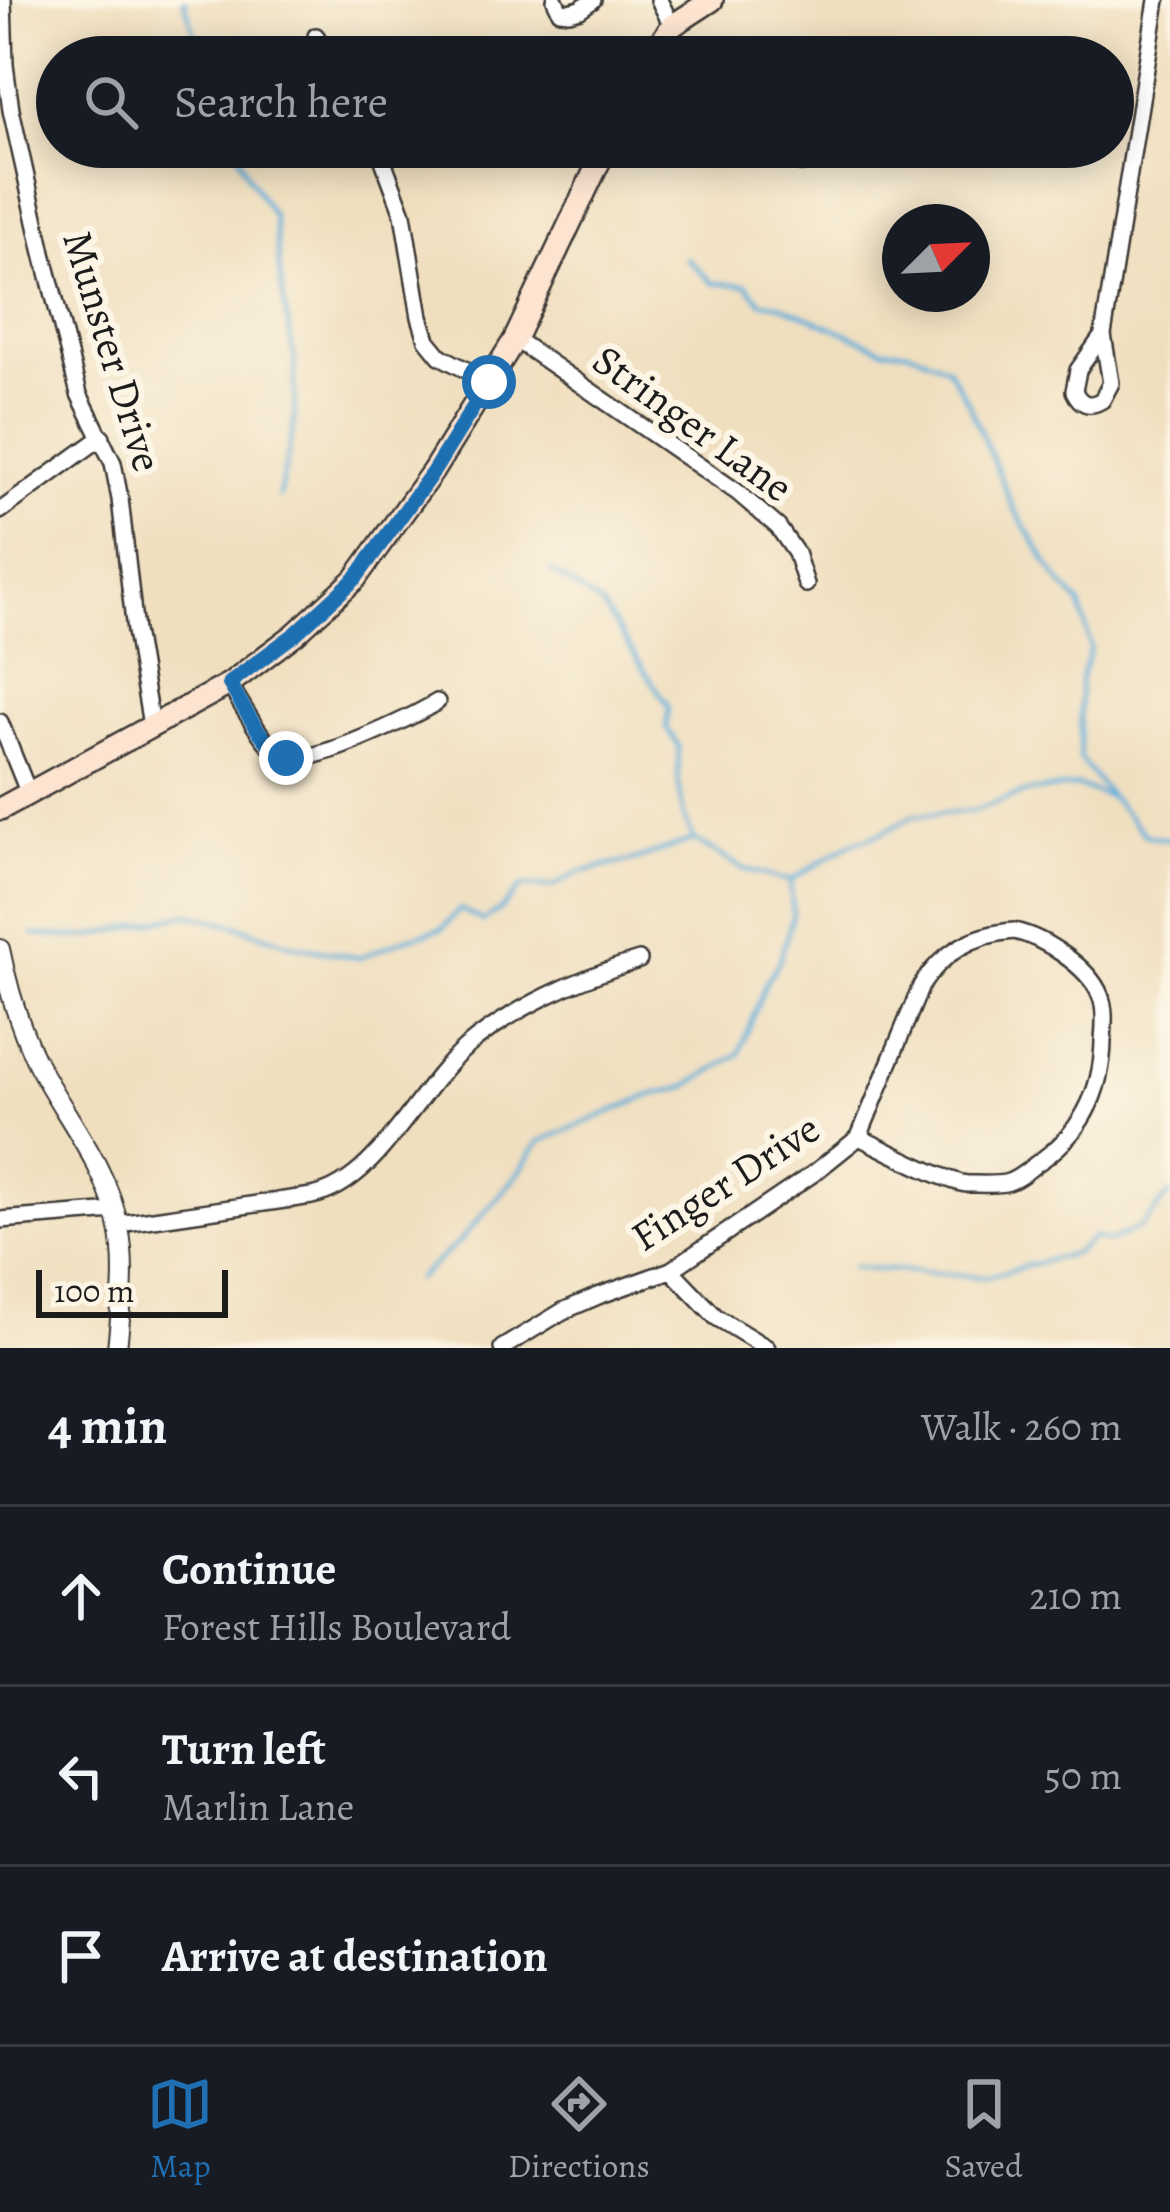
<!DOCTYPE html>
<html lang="en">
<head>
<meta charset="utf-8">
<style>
  :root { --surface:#171b24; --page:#242831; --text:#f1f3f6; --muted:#9ea1a6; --line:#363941; --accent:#1f6fb2 }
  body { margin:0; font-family:Alegreya,serif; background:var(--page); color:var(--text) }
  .compass { position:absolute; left:882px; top:204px; width:108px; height:108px; border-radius:50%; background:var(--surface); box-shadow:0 6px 30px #0003; rotate:66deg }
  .scale { position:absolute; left:36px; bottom:30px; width:192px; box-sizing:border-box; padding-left:12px; border:6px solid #1c1c1c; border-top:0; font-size:33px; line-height:42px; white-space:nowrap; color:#1c1c1c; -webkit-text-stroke:9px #fcf5e5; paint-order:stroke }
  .stop { position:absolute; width:36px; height:36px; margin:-27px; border:9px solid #1f6fb2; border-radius:50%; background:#fff }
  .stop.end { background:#1f6fb2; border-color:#fff; box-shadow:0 3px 12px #0008 }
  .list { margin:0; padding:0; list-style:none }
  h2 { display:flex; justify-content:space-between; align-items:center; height:156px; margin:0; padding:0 48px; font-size:51px }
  h2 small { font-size:39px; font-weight:400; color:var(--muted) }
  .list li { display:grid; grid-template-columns:78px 1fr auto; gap:36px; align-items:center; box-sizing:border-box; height:180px; padding:0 48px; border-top:3px solid var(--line) }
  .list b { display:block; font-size:45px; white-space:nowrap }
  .list p { margin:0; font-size:39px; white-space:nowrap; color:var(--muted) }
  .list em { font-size:39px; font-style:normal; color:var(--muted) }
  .icon { flex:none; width:66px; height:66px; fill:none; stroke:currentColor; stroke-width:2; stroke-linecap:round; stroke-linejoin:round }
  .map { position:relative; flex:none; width:1170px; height:1348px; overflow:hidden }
  .search { position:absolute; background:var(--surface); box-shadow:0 6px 30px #0003; left:36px; right:36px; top:36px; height:132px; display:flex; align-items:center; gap:30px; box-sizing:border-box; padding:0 42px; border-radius:66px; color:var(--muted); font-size:45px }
  .sheet { height:696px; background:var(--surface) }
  nav { display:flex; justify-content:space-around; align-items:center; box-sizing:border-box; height:168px; border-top:3px solid var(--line); background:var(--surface); font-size:33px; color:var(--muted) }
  nav a { display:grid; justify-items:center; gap:6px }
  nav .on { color:var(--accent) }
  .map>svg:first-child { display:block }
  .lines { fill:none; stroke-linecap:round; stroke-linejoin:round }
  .stream { stroke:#5eaed9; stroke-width:4.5 }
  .minor-casing { stroke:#3c3934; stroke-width:20 }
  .tertiary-casing { stroke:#3c3934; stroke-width:22 }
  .secondary-casing { stroke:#3c3934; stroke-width:26 }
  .minor { stroke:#fff; stroke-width:15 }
  .tertiary { stroke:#fff; stroke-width:18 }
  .secondary { stroke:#fde4d1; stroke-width:21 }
  .route { stroke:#1f6fb2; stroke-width:15 }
  .labels { text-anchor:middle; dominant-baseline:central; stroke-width:12; stroke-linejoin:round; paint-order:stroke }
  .street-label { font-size:42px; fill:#1c1c1c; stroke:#fcf5e5 }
</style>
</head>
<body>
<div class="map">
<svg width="1170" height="1348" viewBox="0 0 1170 1348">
  <rect width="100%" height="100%" fill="#fcf5e5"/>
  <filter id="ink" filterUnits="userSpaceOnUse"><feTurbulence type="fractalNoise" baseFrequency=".00833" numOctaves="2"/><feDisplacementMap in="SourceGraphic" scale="24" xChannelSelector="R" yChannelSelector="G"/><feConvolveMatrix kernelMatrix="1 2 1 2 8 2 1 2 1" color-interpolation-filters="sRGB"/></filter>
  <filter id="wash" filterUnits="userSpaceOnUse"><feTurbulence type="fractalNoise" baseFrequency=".004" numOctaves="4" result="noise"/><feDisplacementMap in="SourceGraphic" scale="48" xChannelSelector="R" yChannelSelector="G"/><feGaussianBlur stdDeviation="2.7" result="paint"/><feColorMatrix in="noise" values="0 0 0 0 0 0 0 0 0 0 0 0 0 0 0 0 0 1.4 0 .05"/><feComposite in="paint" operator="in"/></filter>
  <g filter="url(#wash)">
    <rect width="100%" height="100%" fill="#f0dfbf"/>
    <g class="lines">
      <g class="stream">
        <polyline points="184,0 202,57"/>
        <polyline points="235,147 250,180 274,218 282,292 295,362 294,425 279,497"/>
        <polyline points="686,258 713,283 747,285 761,302 778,304 883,349 910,351 947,367 967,400 1014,509 1057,578 1080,605 1091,647 1080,681 1080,759 1108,794"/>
        <polyline points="551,571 602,606 669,707 666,728 679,746 678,778 684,817 694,840"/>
        <polyline points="34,935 88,937 187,914 238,926 293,945 359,958 404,939 443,928 460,909 483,921 501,909 522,886 552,887 580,872 635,860 694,840 744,869 790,881 850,844 884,832 913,816 973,811 1027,792 1077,786 1112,798 1145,835 1170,840"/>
        <polyline points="853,1267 986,1277 1075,1253 1094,1237 1108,1242 1141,1227 1170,1194"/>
        <polyline points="417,1279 459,1242 518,1174 539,1142 651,1095 686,1087 739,1054 766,982 780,960 793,914 790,881"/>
      </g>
    </g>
  </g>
  <g filter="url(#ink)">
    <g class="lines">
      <g class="minor-casing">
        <g id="minor">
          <polyline points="3,0 5,65 11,110 43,253 79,394 113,463 120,499 135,631 151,725"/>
          <polyline points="555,0 560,11 569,12 580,9 593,0"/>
          <polyline points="659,0 672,26"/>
          <polyline points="316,36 328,57"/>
          <polyline points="378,147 403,214 420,317 427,340 440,356 489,382"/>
          <polyline points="769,147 801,163"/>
          <path d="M1103,335L1078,370L1074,391C1080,404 1089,408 1102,400L1111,383L1103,335L1157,0"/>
          <polyline points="515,339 737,492 778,527 796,553 806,584"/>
          <polyline points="0,511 102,437"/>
          <path d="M229,684C240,701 267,753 286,758C313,765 412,717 437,702"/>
          <polyline points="0,722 29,794"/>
          <path d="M1014,931C1043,937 1089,967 1100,995C1106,1009 1104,1026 1103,1041C1102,1094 1080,1135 1036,1164C1027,1171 1016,1181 1005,1183C994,1185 979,1184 968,1184C947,1183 882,1148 859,1137L921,986C943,951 974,934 1014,931Z"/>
          <polyline points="0,1220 115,1211"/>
          <path d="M119,1224L312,1196C377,1183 416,1091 464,1049C512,1008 579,978 639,960"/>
          <polyline points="671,1270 716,1317 767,1348"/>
          <polyline points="502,1348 563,1311 598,1296 671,1270 814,1173 859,1137"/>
        </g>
      </g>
      <g class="tertiary-casing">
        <path id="tertiary" d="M0,949C8,989 19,1026 37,1063C65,1117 108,1167 119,1228C127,1267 121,1309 117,1348"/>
      </g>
      <g class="secondary-casing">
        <g id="secondary">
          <polyline points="651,57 672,26 712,0"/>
          <polyline points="0,809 229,684 295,634 355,579 433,471 515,339 606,147"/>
        </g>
      </g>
      <use href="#minor" class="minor"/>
      <use href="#tertiary" class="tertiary"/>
      <use href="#secondary" class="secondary"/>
    </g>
  </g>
  <g class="lines" filter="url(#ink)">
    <path class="route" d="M286,758C260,741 245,709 229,683L295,634L355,579L433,472L489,382"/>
  </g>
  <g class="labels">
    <g class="street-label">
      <text transform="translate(113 351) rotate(73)">Munster Drive</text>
      <text transform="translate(693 423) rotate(36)">Stringer Lane</text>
      <text transform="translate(725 1182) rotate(-33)">Finger Drive</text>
    </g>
  </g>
</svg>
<svg class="compass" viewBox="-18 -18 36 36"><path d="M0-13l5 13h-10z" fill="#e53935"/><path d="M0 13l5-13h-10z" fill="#9ea1a6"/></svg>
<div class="scale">100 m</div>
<div class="stop" style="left:489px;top:382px"></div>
<div class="stop end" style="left:286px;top:758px"></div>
<div class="search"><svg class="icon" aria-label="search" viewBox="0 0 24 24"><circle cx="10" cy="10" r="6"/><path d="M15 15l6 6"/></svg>Search here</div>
</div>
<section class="sheet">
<h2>4 min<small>Walk · 260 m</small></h2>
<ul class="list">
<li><svg class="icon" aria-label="ahead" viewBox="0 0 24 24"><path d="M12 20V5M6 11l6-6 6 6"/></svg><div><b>Continue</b><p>Forest Hills Boulevard</p></div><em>210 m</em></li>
<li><svg class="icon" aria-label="left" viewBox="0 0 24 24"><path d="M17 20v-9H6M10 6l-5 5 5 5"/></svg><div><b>Turn left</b><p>Marlin Lane</p></div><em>50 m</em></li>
<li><svg class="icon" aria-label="arrive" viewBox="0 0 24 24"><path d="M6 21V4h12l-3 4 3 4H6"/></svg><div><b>Arrive at destination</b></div></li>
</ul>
</section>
<nav>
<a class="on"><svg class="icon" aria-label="map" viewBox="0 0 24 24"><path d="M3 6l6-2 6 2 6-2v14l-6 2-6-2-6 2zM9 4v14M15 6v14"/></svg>Map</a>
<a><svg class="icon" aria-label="directions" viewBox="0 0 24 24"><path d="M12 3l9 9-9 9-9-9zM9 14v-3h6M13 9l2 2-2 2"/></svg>Directions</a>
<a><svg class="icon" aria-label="saved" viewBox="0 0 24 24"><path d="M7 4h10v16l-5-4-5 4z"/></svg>Saved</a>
</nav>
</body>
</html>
